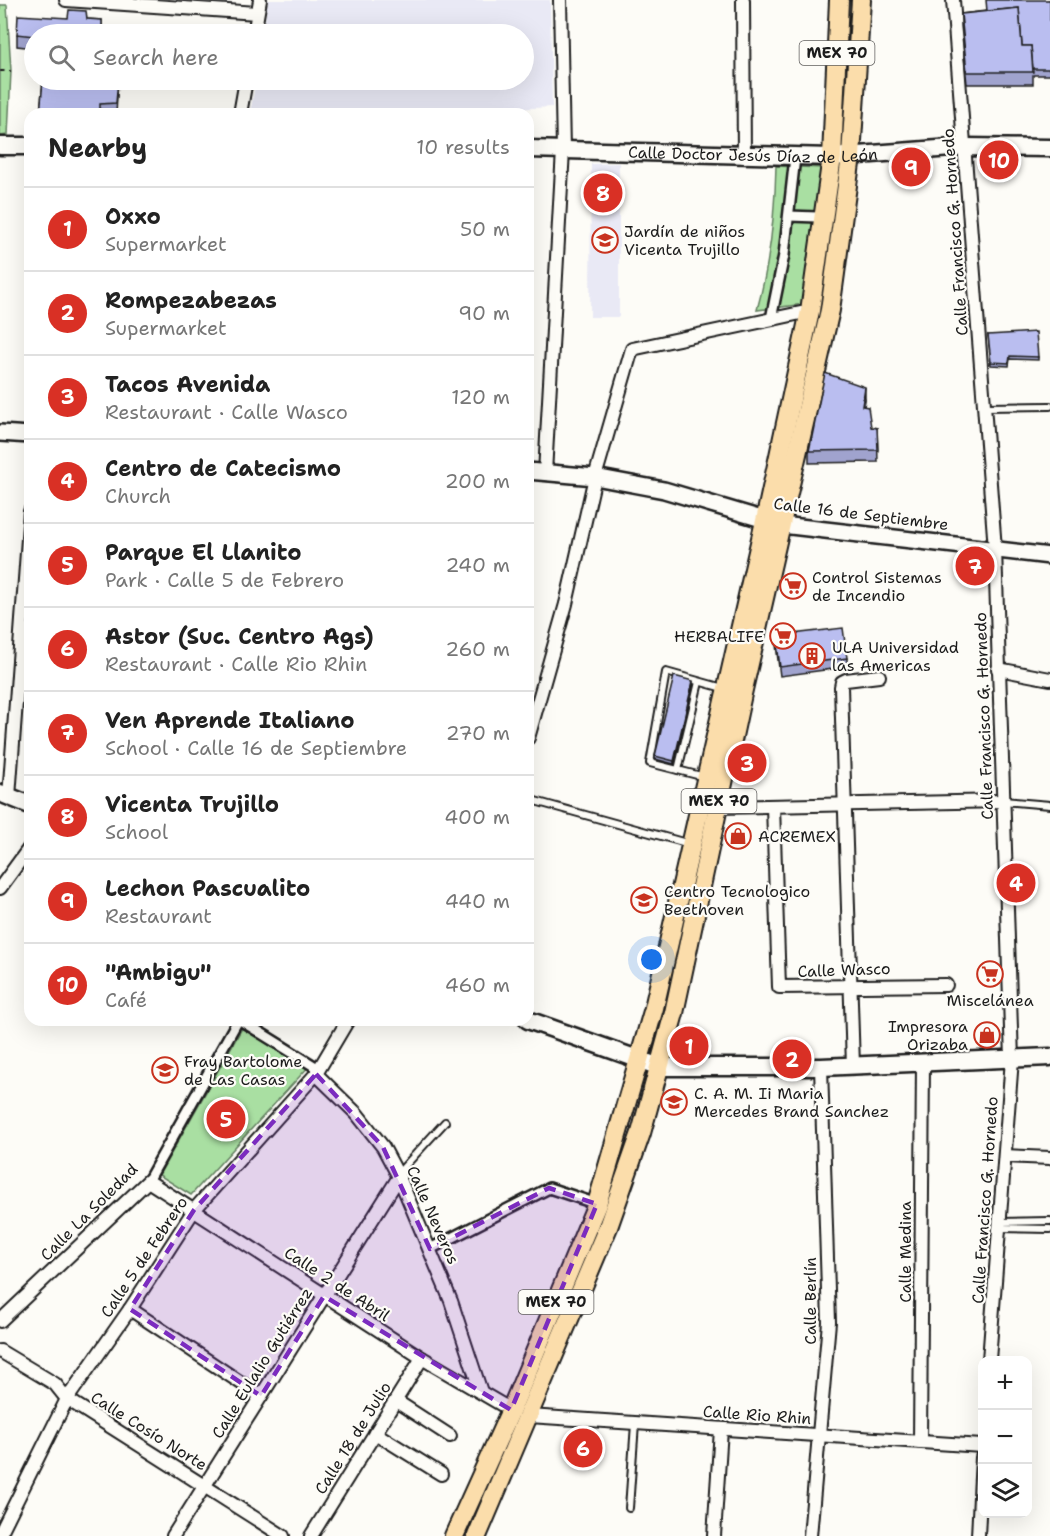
<!DOCTYPE html>
<html lang="en">
<head>
<meta charset="utf-8">
<style>
  :root { --surface:#fff; --page:#f6f6f6; --text:#222; --muted:#767676; --line:#e0e0e0; --accent:#d93025 }
  body { margin:0; font-family:"Shantell Sans",sans-serif; background:var(--page); color:var(--text) }
  .controls { position:absolute; right:18px; bottom:18px; display:grid; overflow:hidden; border-radius:12px; box-shadow:0 6px 24px #0002 }
  .controls button { width:54px; height:54px; display:grid; place-items:center; padding:0; border:0; border-bottom:2px solid var(--line); background:var(--surface); color:var(--text); font:30px sans-serif }
  .you { position:absolute; left:652px; top:960px; width:21px; height:21px; margin:-15px; border:4px solid #fff; border-radius:50%; background:#1a73e8; box-shadow:0 0 0 9px #1a73e833 }
  .badge { display:grid; place-items:center; width:39px; height:39px; border-radius:50%; background:var(--accent); color:#fff; font-size:20px; font-weight:700 }
  .pin { position:absolute; translate:-50% -50%; border:3px solid #fff; box-shadow:0 2px 6px #0006 }
  .list { margin:0; padding:0; list-style:none }
  h2 { display:flex; justify-content:space-between; align-items:center; height:78px; margin:0; padding:0 24px; font-size:26px }
  h2 small { font-size:20px; font-weight:400; color:var(--muted) }
  .list li { display:grid; grid-template-columns:39px 1fr auto; gap:18px; align-items:center; box-sizing:border-box; height:84px; padding:0 24px; border-top:2px solid var(--line) }
  .list b { display:block; font-size:22px; white-space:nowrap }
  .list p { margin:0; font-size:20px; white-space:nowrap; color:var(--muted) }
  .list em { font-size:20px; font-style:normal; color:var(--muted) }
  .icon { flex:none; width:33px; height:33px; fill:none; stroke:currentColor; stroke-width:2; stroke-linecap:round; stroke-linejoin:round }
  .map { position:relative; flex:none; width:1050px; height:1536px; overflow:hidden }
  .search { position:absolute; background:var(--surface); box-shadow:0 6px 24px #0002; left:24px; top:24px; width:510px; height:66px; display:flex; align-items:center; gap:15px; box-sizing:border-box; padding:0 21px; border-radius:33px; color:var(--muted); font-size:22px }
  .panel { position:absolute; background:var(--surface); box-shadow:0 6px 24px #0002; left:24px; top:108px; width:510px; height:918px; border-radius:18px }
  .map>svg:first-child { display:block }
  .built { fill:#e9e9f5 }
  .green { fill:#a9dfa2; stroke:#627e5f; stroke-width:1.5 }
  .lines { fill:none; stroke-linecap:round; stroke-linejoin:round }
  .service-casing { stroke:#1c1c1c; stroke-width:10 }
  .pedestrian-casing { stroke:#1c1c1c; stroke-width:14 }
  .minor-casing { stroke:#1c1c1c; stroke-width:16 }
  .tertiary-casing { stroke:#1c1c1c; stroke-width:20 }
  .secondary-casing { stroke:#1c1c1c; stroke-width:21 }
  .primary-casing { stroke:#1c1c1c; stroke-width:22 }
  .path { stroke:#1c1c1c; stroke-width:2; stroke-dasharray:4.5 4.5; stroke-linecap:butt }
  .service { stroke:#fdfcf7; stroke-width:6 }
  .pedestrian { stroke:#fdfcf7; stroke-width:9 }
  .minor { stroke:#fdfcf7; stroke-width:12 }
  .tertiary { stroke:#fdfcf7; stroke-width:15 }
  .secondary { stroke:#fdfcf7; stroke-width:16 }
  .primary { stroke:#fbddab; stroke-width:18 }
  .wall { fill:#a0a3ce; stroke:#1c1c1c; stroke-width:1.5 }
  .shaded-wall { fill:#8285a8; stroke:#1c1c1c; stroke-width:1.5 }
  .building { fill:#babef0; stroke:#1c1c1c; stroke-width:1.5 }
  .marked { fill:#7b2cbf; fill-opacity:0.2; stroke:#7b2cbf; stroke-width:4.5; stroke-dasharray:12 8; stroke-linejoin:round }
  .labels { text-anchor:middle; dominant-baseline:central; stroke-width:4.5; stroke-linejoin:round; paint-order:stroke }
  .shield { fill:#fdfcf7; stroke:#605f5e; stroke-width:1.5 }
  .shield-label { font-size:15px; font-weight:bold; fill:#1c1c1c }
  .street-label { font-size:16px; fill:#1c1c1c; stroke:#fdfcf7 }
  .poi-label { font-size:16px; fill:#1c1c1c; stroke:#fdfcf7; text-anchor:start }
</style>
</head>
<body>
<div class="map">
<svg width="1050" height="1536" viewBox="0 0 1050 1536">
  <rect width="100%" height="100%" fill="#fdfcf7"/>
  <filter id="ink" filterUnits="userSpaceOnUse"><feTurbulence type="fractalNoise" baseFrequency=".0167" numOctaves="2"/><feDisplacementMap in="SourceGraphic" scale="12" xChannelSelector="R" yChannelSelector="G"/><feConvolveMatrix kernelMatrix="1 2 1 2 8 2 1 2 1" color-interpolation-filters="sRGB"/></filter>
  <g filter="url(#ink)">
    <g class="built">
      <polygon points="268,0 550,0 552,107 476,111 475,114 250,114 256,80 524,80 524,34 263,34"/>
      <polygon points="619,163 619,317 590,317 591,164"/>
    </g>
    <g class="green">
      <polygon points="0,5 7,5 11,71 8,135 0,136"/>
      <path d="M776,166L823,168L805,304L757,310C770,262 775,216 776,166Z"/>
      <polygon points="245,1023 312,1063 191,1195 159,1175"/>
    </g>
    <g class="lines">
      <g class="service-casing">
        <g id="service">
          <polyline points="984,407 1050,406"/>
          <polyline points="678,770 699,682"/>
          <polyline points="705,777 650,763 666,672 723,688"/>
          <polyline points="535,801 690,844"/>
          <polyline points="1003,801 1050,805"/>
          <polyline points="399,1176 403,1168 445,1122"/>
          <polyline points="1000,1222 1050,1221"/>
          <polyline points="1000,1228 1050,1229"/>
          <polyline points="629,1508 635,1424"/>
        </g>
      </g>
      <g class="pedestrian-casing">
        <g id="pedestrian">
          <polyline points="789,216 817,217"/>
          <polyline points="771,319 784,255 795,157"/>
          <polyline points="240,1020 319,1069"/>
          <polyline points="148,1181 238,1020"/>
          <polyline points="430,1249 549,1188 597,1204"/>
        </g>
      </g>
      <g class="minor-casing">
        <g id="minor">
          <polyline points="66,0 257,13"/>
          <polyline points="743,0 744,157"/>
          <polyline points="953,0 995,549 1012,1059 989,1360"/>
          <polyline points="254,34 260,0"/>
          <polyline points="240,114 246,80"/>
          <polyline points="545,473 563,150 560,0"/>
          <polyline points="998,669 1050,679"/>
          <polyline points="528,738 566,604 595,477 632,349 810,311"/>
          <polyline points="9,797 30,511"/>
          <polyline points="773,806 779,987 946,985"/>
          <polyline points="718,807 1003,801"/>
          <polyline points="0,888 30,847"/>
          <polyline points="853,1066 841,687 842,682 846,680 879,676"/>
          <polyline points="316,1074 357,1114 383,1147 399,1177 451,1301 481,1392"/>
          <polyline points="1005,1156 1050,1158"/>
          <polyline points="130,1309 261,1396"/>
          <polyline points="0,1321 148,1181 422,1358 511,1410"/>
          <polyline points="0,1351 55,1384 67,1399 283,1536"/>
          <polyline points="396,1401 450,1436"/>
          <polyline points="529,1416 982,1446"/>
          <polyline points="375,1433 441,1474"/>
          <polyline points="920,1442 923,1063"/>
          <polyline points="0,1534 67,1399 130,1309 194,1210 316,1074 348,1020"/>
          <polyline points="173,1536 399,1177"/>
          <polyline points="311,1536 422,1358"/>
          <polyline points="714,1536 721,1429"/>
          <polyline points="810,1536 829,1322 821,1067"/>
          <polyline points="978,1536 982,1457"/>
        </g>
      </g>
      <g class="tertiary-casing">
        <g id="tertiary">
          <polyline points="0,433 30,435"/>
          <polyline points="528,471 595,477 664,490 782,525 1050,556"/>
        </g>
      </g>
      <g class="secondary-casing">
        <g id="secondary">
          <polyline points="0,146 30,146"/>
          <path id="s1" d="M528,149L832,157L965,147L1050,148"/>
          <polyline points="0,793 30,805"/>
          <polyline points="528,1020 660,1067 821,1067 1050,1057"/>
        </g>
      </g>
      <g class="primary-casing">
        <g id="primary">
          <polyline points="454,1536 511,1410 597,1204 654,1008 765,521 810,311 832,157 839,0"/>
          <polyline points="477,1536 608,1227 641,1133 674,1013 742,694 830,310 851,156 861,0"/>
        </g>
      </g>
      <polyline class="path" points="0,71 11,71"/>
      <use href="#service" class="service"/>
      <use href="#pedestrian" class="pedestrian"/>
      <use href="#minor" class="minor"/>
      <use href="#tertiary" class="tertiary"/>
      <use href="#secondary" class="secondary"/>
      <use href="#primary" class="primary"/>
    </g>
    <g class="wall">
      <polygon points="1050,0 1050,75 1033,75 1033,84 967,84 961,26 961,14 986,11"/>
      <polygon points="68,18 102,20 102,34 34,34 34,48 17,46 17,34"/>
      <polygon points="43,80 118,80 116,114 40,114"/>
      <polygon points="988,335 1038,357 1038,360 1010,359 1009,366 991,365"/>
      <polygon points="865,399 864,407 871,427 877,428 878,462 809,463 809,451"/>
      <polygon points="776,636 847,658 847,667 780,676 776,645"/>
      <polygon points="693,684 674,764 655,759 655,756"/>
    </g>
    <g class="shaded-wall">
      <polygon points="865,387 865,399 862,418 862,406"/>
      <polygon points="693,681 693,684 674,764 674,761"/>
    </g>
    <g class="building">
      <polygon points="986,0 1050,0 1050,69 1033,69 1031,46 1022,46 1019,8 987,11"/>
      <polygon points="1019,8 1022,46 1031,46 1033,72 967,72 961,14"/>
      <polygon points="69,10 86,11 87,19 102,20 102,34 34,34 34,36 17,34 18,15 68,18"/>
      <polygon points="43,80 118,80 116,103 100,104 100,114 40,114"/>
      <polygon points="1036,332 1038,357 1010,356 1009,363 991,362 988,335"/>
      <polygon points="825,373 865,387 862,406 868,407 871,427 877,428 878,450 809,451"/>
      <polygon points="843,628 847,658 780,667 776,636"/>
      <polygon points="674,676 693,681 674,761 655,756"/>
    </g>
  </g>
  <path class="marked" d="M316,1074L383,1147L430,1249L549,1188L597,1204L511,1410L324,1296L261,1396L130,1309L194,1210Z"/>
  <defs>
    <g id="school-ring" transform="scale(1.35)"><circle r="9.5" fill="#fdfcf7" stroke="#c8321e" stroke-width="1.5"/><path d="M0-5L7-2L0 1L-7-2ZM-4 1L0 2.5L4 1V4Q0 6-4 4Z" fill="#c8321e"/></g>
    <g id="supermarket-ring" transform="scale(1.35)"><circle r="9.5" fill="#fdfcf7" stroke="#c8321e" stroke-width="1.5"/><path d="M-6-5.5h2.5l.6 2H6L4.5 2H-2.5L-4.4-4H-6ZM-1.5 3.2a1.3 1.3 0 1 0 .1 0ZM3 3.2a1.3 1.3 0 1 0 .1 0Z" fill="#c8321e"/></g>
    <g id="building-ring" transform="scale(1.35)"><circle r="9.5" fill="#fdfcf7" stroke="#c8321e" stroke-width="1.5"/><path d="M-4-6H4V6H1V3H-1V6H-4ZM-2.5-4.3h1.7v1.8h-1.7ZM.8-4.3h1.7v1.8H.8ZM-2.5-1h1.7V.8h-1.7ZM.8-1h1.7V.8H.8Z" fill="#c8321e"/></g>
    <g id="shop-ring" transform="scale(1.35)"><circle r="9.5" fill="#fdfcf7" stroke="#c8321e" stroke-width="1.5"/><path d="M-5-2.5h2.3a2.7 3.5 0 0 1 5.4 0H5L5.5 6h-11ZM-1.5-2.5h3a1.5 2.3 0 0 0-3 0Z" fill="#c8321e"/></g>
    <g id="university-ring" transform="scale(1.35)"><circle r="9.5" fill="#fdfcf7" stroke="#c8321e" stroke-width="1.5"/><path d="M0-5L7-2L0 1L-7-2ZM-4 1L0 2.5L4 1V4Q0 6-4 4Z" fill="#c8321e"/></g>
  </defs>
  <g fill-rule="evenodd">
    <use href="#school-ring" x="605" y="240"/>
    <use href="#supermarket-ring" x="793" y="586"/>
    <use href="#supermarket-ring" x="783" y="636"/>
    <use href="#building-ring" x="812" y="656"/>
    <use href="#shop-ring" x="738" y="836"/>
    <use href="#university-ring" x="644" y="900"/>
    <use href="#supermarket-ring" x="990" y="974"/>
    <use href="#shop-ring" x="987" y="1035"/>
    <use href="#school-ring" x="165" y="1070"/>
    <use href="#school-ring" x="674" y="1102"/>
  </g>
  <g class="labels">
    <g class="shield">
      <rect x="799.5" y="41" width="75" height="24" rx="4.5"/>
      <rect x="681.5" y="789" width="75" height="24" rx="4.5"/>
      <rect x="518.5" y="1290" width="75" height="24" rx="4.5"/>
    </g>
    <g class="shield-label">
      <text x="837" y="53">MEX 70</text>
      <text x="719" y="801">MEX 70</text>
      <text x="556" y="1302">MEX 70</text>
    </g>
    <g class="street-label">
      <text stroke="none"><textPath href="#s1" startOffset="225">Calle Doctor Jesús Díaz de León</textPath></text>
      <text transform="translate(955 232) rotate(-94)">Calle Francisco G. Hornedo</text>
      <text transform="translate(861 514) rotate(7)">Calle 16 de Septiembre</text>
      <text transform="translate(984 716) rotate(-92)">Calle Francisco G. Hornedo</text>
      <text transform="translate(844 970) rotate(-2)">Calle Wasco</text>
      <text transform="translate(985 1200) rotate(-86)">Calle Francisco G. Hornedo</text>
      <text transform="translate(89 1212) rotate(-45)">Calle La Soledad</text>
      <text transform="translate(433 1215) rotate(66)">Calle Neveros</text>
      <text transform="translate(905 1252) rotate(-90)">Calle Medina</text>
      <text transform="translate(144 1257) rotate(-56)">Calle 5 de Febrero</text>
      <text transform="translate(337 1284) rotate(33)">Calle 2 de Abril</text>
      <text transform="translate(810 1301) rotate(-90)">Calle Berlín</text>
      <text transform="translate(262 1363) rotate(-58)">Calle Eulalio Gutiérrez</text>
      <text transform="translate(757 1415) rotate(4)">Calle Rio Rhin</text>
      <text transform="translate(149 1431) rotate(32)">Calle Cosío Norte</text>
      <text transform="translate(353 1438) rotate(-58)">Calle 18 de Julio</text>
    </g>
    <g class="poi-label">
      <text x="624" y="231">Jardín de niños<tspan x="624" dy="18">Vicenta Trujillo</tspan></text>
      <text x="812" y="577">Control Sistemas<tspan x="812" dy="18">de Incendio</tspan></text>
      <text x="764" y="636" text-anchor="end">HERBALIFE</text>
      <text x="832" y="647">ULA Universidad<tspan x="832" dy="18">las Americas</tspan></text>
      <text x="758" y="836">ACREMEX</text>
      <text x="664" y="891">Centro Tecnologico<tspan x="664" dy="18">Beethoven</tspan></text>
      <text x="990" y="1000" text-anchor="middle">Miscelánea</text>
      <text x="968" y="1026" text-anchor="end">Impresora<tspan x="968" dy="18">Orizaba</tspan></text>
      <text x="184" y="1061">Fray Bartolome<tspan x="184" dy="18">de Las Casas</tspan></text>
      <text x="694" y="1093">C. A. M. Ii Maria<tspan x="694" dy="18">Mercedes Brand Sanchez</tspan></text>
    </g>
  </g>
</svg>
<div class="controls">
<button>+</button>
<button>−</button>
<button><svg class="icon" aria-label="layers" viewBox="0 0 24 24"><path d="M12 4l9 5-9 5-9-5zM3 14l9 5 9-5"/></svg></button>
</div>
<div class="you"></div>
<div class="pin badge" style="left:689px;top:1046px">1</div>
<div class="pin badge" style="left:792px;top:1059px">2</div>
<div class="pin badge" style="left:747px;top:763px">3</div>
<div class="pin badge" style="left:1016px;top:883px">4</div>
<div class="pin badge" style="left:226px;top:1119px">5</div>
<div class="pin badge" style="left:583px;top:1448px">6</div>
<div class="pin badge" style="left:975px;top:566px">7</div>
<div class="pin badge" style="left:603px;top:193px">8</div>
<div class="pin badge" style="left:911px;top:167px">9</div>
<div class="pin badge" style="left:999px;top:160px">10</div>
<div class="search"><svg class="icon" aria-label="search" viewBox="0 0 24 24"><circle cx="10" cy="10" r="6"/><path d="M15 15l6 6"/></svg>Search here</div>
<section class="panel">
<h2>Nearby<small>10 results</small></h2>
<ul class="list">
<li><span class="badge">1</span><div><b>Oxxo</b><p>Supermarket</p></div><em>50 m</em></li>
<li><span class="badge">2</span><div><b>Rompezabezas</b><p>Supermarket</p></div><em>90 m</em></li>
<li><span class="badge">3</span><div><b>Tacos Avenida</b><p>Restaurant · Calle Wasco</p></div><em>120 m</em></li>
<li><span class="badge">4</span><div><b>Centro de Catecismo</b><p>Church</p></div><em>200 m</em></li>
<li><span class="badge">5</span><div><b>Parque El Llanito</b><p>Park · Calle 5 de Febrero</p></div><em>240 m</em></li>
<li><span class="badge">6</span><div><b>Astor (Suc. Centro Ags)</b><p>Restaurant · Calle Rio Rhin</p></div><em>260 m</em></li>
<li><span class="badge">7</span><div><b>Ven Aprende Italiano</b><p>School · Calle 16 de Septiembre</p></div><em>270 m</em></li>
<li><span class="badge">8</span><div><b>Vicenta Trujillo</b><p>School</p></div><em>400 m</em></li>
<li><span class="badge">9</span><div><b>Lechon Pascualito</b><p>Restaurant</p></div><em>440 m</em></li>
<li><span class="badge">10</span><div><b>&quot;Ambigu&quot;</b><p>Café</p></div><em>460 m</em></li>
</ul>
</section>
</div>
</body>
</html>
